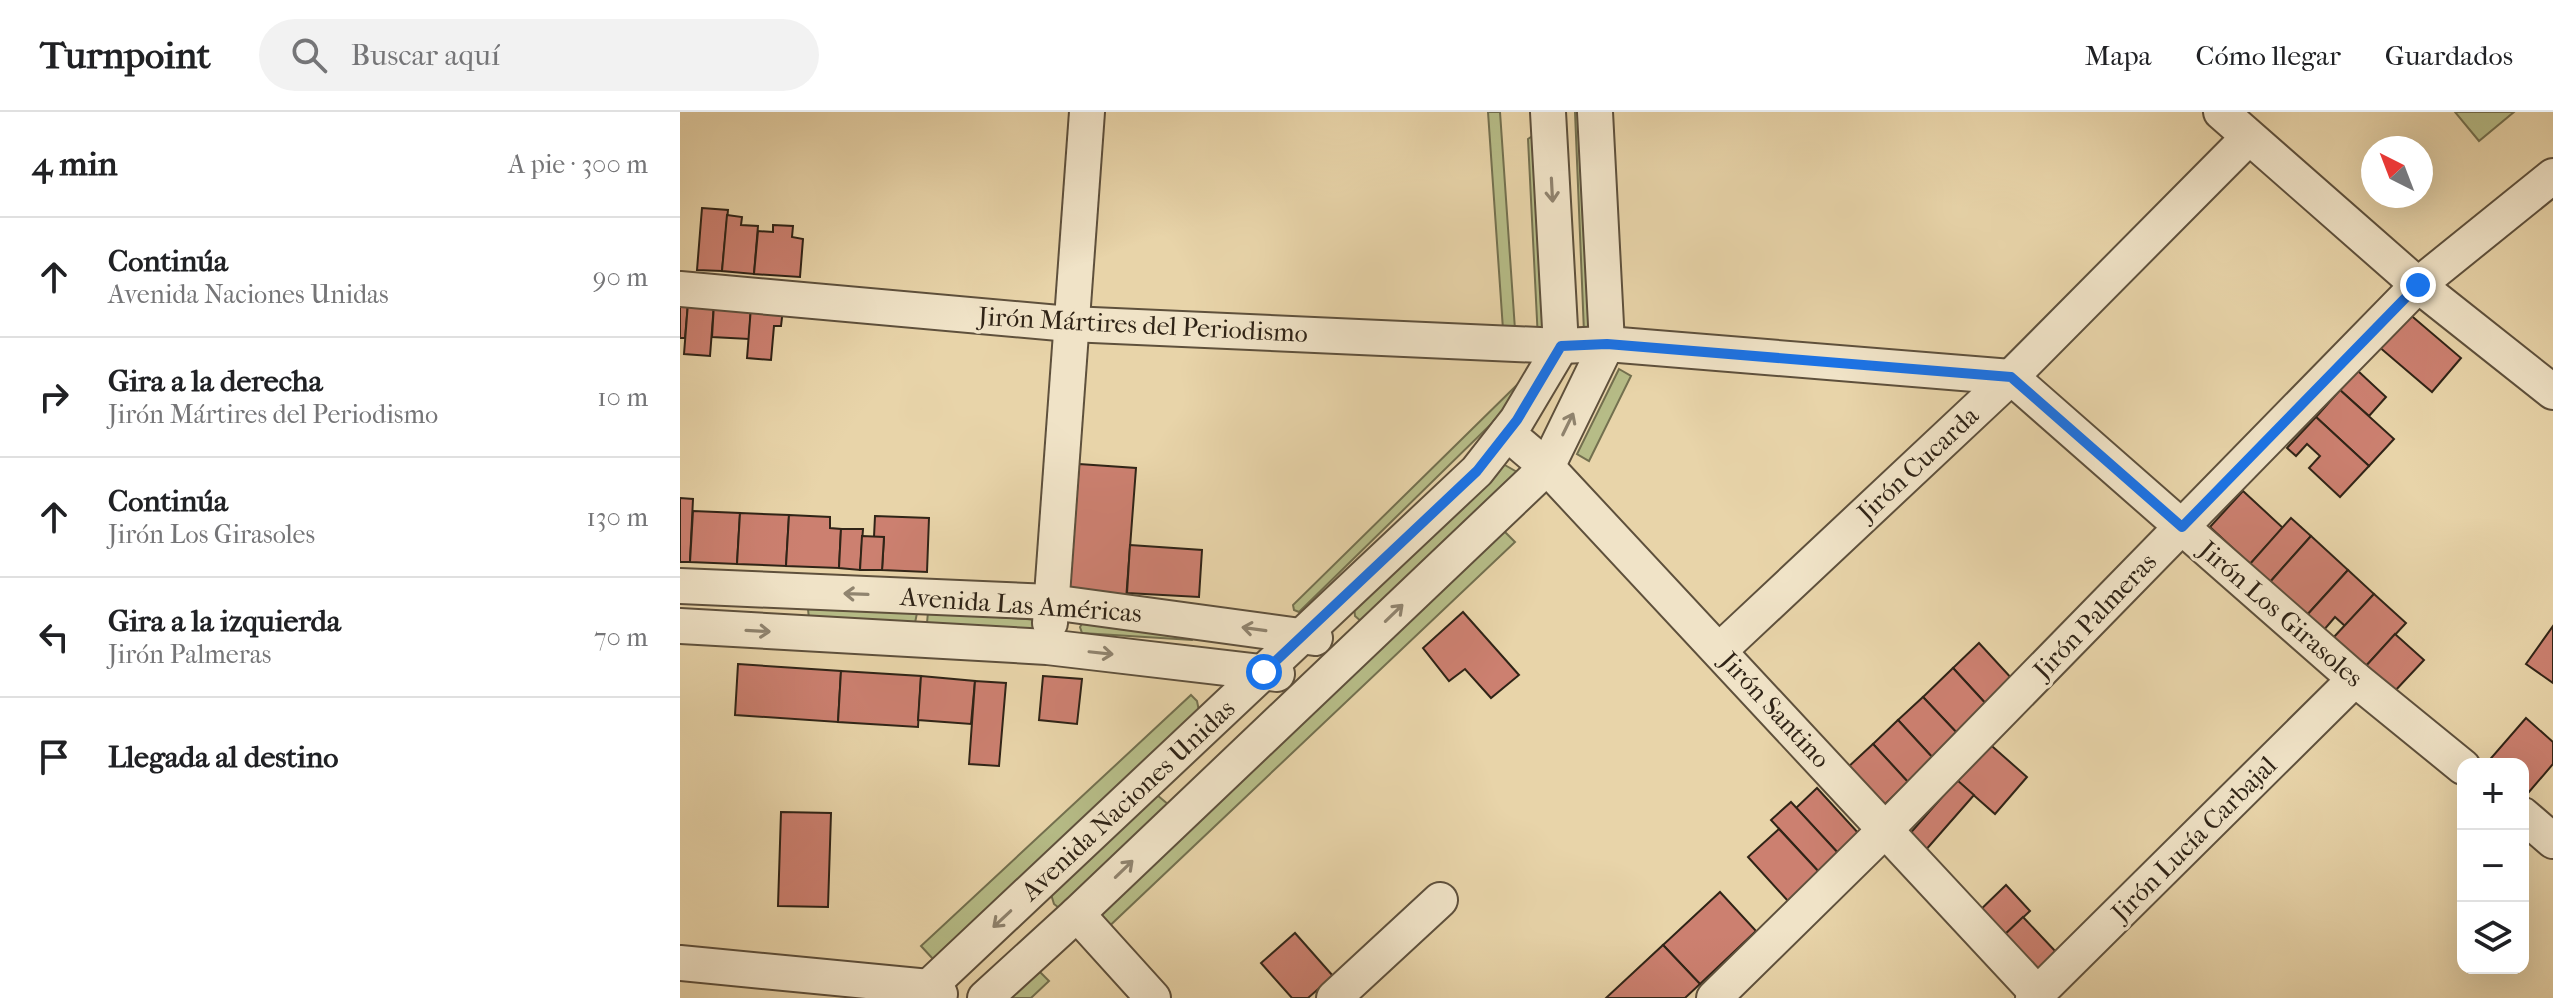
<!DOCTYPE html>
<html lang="es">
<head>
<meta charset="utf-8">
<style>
  :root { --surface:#fff; --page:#f2f2f2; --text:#202124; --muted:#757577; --line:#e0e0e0 }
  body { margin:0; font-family:"IM FELL French Canon",serif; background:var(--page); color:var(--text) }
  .controls { position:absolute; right:24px; bottom:24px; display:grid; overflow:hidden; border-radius:16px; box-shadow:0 8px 32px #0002 }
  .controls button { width:72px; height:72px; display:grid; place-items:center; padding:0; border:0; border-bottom:2px solid var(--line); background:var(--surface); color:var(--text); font:40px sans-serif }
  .compass { position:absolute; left:1681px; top:24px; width:72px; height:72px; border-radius:50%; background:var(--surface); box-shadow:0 8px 32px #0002; rotate:318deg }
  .stop { position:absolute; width:24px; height:24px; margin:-18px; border:6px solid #1a73e8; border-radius:50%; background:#fff }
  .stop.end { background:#1a73e8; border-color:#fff; box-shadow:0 2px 8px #0008 }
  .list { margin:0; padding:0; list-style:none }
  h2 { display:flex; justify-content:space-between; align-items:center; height:104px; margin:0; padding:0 32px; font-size:34px }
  h2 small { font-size:26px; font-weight:400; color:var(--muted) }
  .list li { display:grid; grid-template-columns:52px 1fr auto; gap:24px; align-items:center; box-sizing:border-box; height:120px; padding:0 32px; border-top:2px solid var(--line) }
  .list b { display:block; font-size:30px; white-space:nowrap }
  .list p { margin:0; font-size:26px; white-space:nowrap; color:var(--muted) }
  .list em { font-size:26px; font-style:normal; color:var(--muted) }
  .icon { flex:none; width:44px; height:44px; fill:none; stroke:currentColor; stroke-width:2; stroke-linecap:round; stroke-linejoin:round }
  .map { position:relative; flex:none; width:1873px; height:886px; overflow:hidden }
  header { display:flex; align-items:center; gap:48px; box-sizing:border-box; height:112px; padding:0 40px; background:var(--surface); border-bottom:2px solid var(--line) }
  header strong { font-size:38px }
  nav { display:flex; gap:44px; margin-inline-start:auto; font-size:28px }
  .search { width:560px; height:72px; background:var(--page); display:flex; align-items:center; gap:20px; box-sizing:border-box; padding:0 28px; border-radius:44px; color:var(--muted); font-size:30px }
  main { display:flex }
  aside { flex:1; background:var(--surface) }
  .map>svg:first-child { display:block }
  .green { fill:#b6bc87; stroke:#73704f; stroke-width:2 }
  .building { fill:#cc8070; stroke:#302417; stroke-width:2 }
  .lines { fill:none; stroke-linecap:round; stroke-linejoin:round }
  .minor-casing { stroke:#5e503c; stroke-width:38 }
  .minor { stroke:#f0e3c7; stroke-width:34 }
  .oneway { stroke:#90846f }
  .route { stroke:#1a73e8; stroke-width:10 }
  .labels { text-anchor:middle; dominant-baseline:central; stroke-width:7; stroke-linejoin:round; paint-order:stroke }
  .street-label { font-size:26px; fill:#302417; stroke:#f0e3c7 }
</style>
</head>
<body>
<header>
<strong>Turnpoint</strong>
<div class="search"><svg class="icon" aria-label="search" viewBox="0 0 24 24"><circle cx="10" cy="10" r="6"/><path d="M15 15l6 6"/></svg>Buscar aquí</div>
<nav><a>Mapa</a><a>Cómo llegar</a><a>Guardados</a></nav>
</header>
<main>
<aside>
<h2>4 min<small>A pie · 300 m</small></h2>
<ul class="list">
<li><svg class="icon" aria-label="ahead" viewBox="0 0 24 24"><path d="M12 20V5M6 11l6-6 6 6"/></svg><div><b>Continúa</b><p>Avenida Naciones Unidas</p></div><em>90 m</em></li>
<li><svg class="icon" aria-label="right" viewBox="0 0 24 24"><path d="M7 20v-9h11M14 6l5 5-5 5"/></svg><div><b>Gira a la derecha</b><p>Jirón Mártires del Periodismo</p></div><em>10 m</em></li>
<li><svg class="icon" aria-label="ahead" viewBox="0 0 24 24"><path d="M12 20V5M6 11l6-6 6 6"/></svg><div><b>Continúa</b><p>Jirón Los Girasoles</p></div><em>130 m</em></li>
<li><svg class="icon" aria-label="left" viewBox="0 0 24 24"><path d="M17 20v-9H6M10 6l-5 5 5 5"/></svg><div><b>Gira a la izquierda</b><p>Jirón Palmeras</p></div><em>70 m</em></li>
<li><svg class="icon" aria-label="arrive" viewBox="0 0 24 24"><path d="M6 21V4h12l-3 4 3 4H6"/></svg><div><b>Llegada al destino</b></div></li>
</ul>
</aside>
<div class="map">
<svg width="1873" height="886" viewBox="0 0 1873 886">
  <rect width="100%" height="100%" fill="#e8d4a9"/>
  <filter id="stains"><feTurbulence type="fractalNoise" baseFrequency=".0025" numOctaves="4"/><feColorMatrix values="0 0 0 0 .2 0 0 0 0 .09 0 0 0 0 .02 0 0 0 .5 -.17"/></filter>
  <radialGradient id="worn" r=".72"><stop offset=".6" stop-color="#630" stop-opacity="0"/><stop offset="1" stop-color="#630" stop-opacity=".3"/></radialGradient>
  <g class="green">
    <polygon points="808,0 820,0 836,232 824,232"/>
    <polygon points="895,0 911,0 920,244 905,245"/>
    <polygon points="1775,0 1834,0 1799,29"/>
    <polygon points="854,23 881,227 858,228 848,27"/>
    <polygon points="939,257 951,264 909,349 897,342"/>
    <polygon points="841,269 848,276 619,500 614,498 613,493"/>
    <polygon points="823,352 837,360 683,511 675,504 674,494"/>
    <polygon points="822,417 835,430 421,822 408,809"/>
    <polygon points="128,497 237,501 235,511 129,507"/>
    <polygon points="248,500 359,508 358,519 247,511"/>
    <polygon points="403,510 513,526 512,528 402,521 400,515"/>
    <polygon points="511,583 517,589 519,599 253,847 241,834"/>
    <polygon points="477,683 489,693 379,796 374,792 370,779"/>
    <polygon points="356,856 369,869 351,886 324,886"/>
  </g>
  <g class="building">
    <polygon points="22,96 48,98 42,159 17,158"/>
    <polygon points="47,103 62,105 61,113 78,114 74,162 42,159"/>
    <polygon points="93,113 113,114 112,125 123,127 120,165 74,162 78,119 93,120"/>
    <polygon points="0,191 8,191 5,226 0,226"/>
    <polygon points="8,191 34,192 30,244 4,242"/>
    <polygon points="34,192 71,195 69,227 32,225"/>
    <polygon points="71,195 103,197 101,214 94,214 91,248 67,246"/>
    <polygon points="1727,200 1781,246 1752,280 1698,234"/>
    <polygon points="1678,259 1706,285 1689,304 1660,278"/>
    <polygon points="1660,278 1714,327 1689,354 1636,305"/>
    <polygon points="1636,305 1689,354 1660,385 1629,356 1640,344 1627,332 1616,344 1607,336"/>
    <polygon points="399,352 456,356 446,488 389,484"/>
    <polygon points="1563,379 1603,416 1570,452 1530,415"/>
    <polygon points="0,386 13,387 10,450 0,450"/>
    <polygon points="13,399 60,401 57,452 10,450"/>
    <polygon points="60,401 109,403 106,454 57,452"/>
    <polygon points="109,403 150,405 150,416 161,417 159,456 106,454"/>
    <polygon points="195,404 249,406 247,460 202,458 204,425 194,425"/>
    <polygon points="1611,406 1631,424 1590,470 1570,452"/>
    <polygon points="161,417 183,417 180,458 159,456"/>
    <polygon points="182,424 204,425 202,458 180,458"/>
    <polygon points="1631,424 1668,458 1627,503 1590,470"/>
    <polygon points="450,433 522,438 519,485 447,481"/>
    <polygon points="1668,458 1694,482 1665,514 1655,505 1643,519 1627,503"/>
    <polygon points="1694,482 1726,511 1685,555 1653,526"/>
    <polygon points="783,500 839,563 811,586 785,557 769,569 743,536"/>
    <polygon points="1873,514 1873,571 1846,552"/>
    <polygon points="1715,522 1744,548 1713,581 1685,555"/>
    <polygon points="1299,531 1334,569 1308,594 1273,556"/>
    <polygon points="58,552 161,559 158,610 55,603"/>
    <polygon points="1273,556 1308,594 1278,622 1243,585"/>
    <polygon points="161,559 241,564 238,615 158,610"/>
    <polygon points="241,564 295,569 291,612 238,608"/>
    <polygon points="363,564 402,567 397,612 359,608"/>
    <polygon points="295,569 326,571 319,654 289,652"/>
    <polygon points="1243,585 1278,622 1253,646 1218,608"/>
    <polygon points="1846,606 1873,630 1873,652 1843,687 1843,652 1806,652"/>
    <polygon points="1218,608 1253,646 1228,670 1193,632"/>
    <polygon points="1305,628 1347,665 1315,702 1273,665"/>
    <polygon points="1193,632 1228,670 1202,695 1166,657"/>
    <polygon points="1277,668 1294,683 1244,740 1227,725"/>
    <polygon points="1137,676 1180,723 1159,742 1116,696"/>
    <polygon points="1111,690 1159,742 1139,760 1091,708"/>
    <polygon points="101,700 151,701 148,795 98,794"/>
    <polygon points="1099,717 1139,760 1108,789 1068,745"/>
    <polygon points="1326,773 1350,799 1318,829 1294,804"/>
    <polygon points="1040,780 1076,819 1020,872 983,833"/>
    <polygon points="1343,805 1377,841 1352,865 1318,829"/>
    <polygon points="615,821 653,864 628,886 612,886 581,851"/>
    <polygon points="983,833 1020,872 1005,886 926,886"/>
  </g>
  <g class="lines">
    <g class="minor-casing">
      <g id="minor">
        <polyline points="1541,0 1738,173 1873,280"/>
        <polyline points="0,177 390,212 881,234 927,232 1331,265 1675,567 1783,655"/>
        <polyline points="827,321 867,355 1357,881"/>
        <polyline points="0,474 371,490 635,526"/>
        <polyline points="370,511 407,0"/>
        <polyline points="0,514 367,535 597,562"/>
        <polyline points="1040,538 1331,265 1568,26"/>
        <polyline points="1843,703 1873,729"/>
        <polyline points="397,802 473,886"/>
        <polyline points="0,851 249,875 260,882"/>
        <polyline points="237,886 797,359 837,308 881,234 868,0"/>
        <polyline points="305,886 397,802 867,355 927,232 915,0"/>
        <polyline points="654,886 760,788"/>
        <polyline points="1034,886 1206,717 1738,173 1873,64"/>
        <polyline points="1353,886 1675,567"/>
      </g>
    </g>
    <use href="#minor" class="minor"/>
  </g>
  <defs><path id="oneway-shaft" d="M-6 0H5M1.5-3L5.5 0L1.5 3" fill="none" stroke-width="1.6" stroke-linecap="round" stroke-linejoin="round" transform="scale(2)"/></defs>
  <g class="oneway">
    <use href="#oneway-shaft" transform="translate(872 78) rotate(87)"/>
    <use href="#oneway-shaft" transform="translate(888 312) rotate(-64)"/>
    <use href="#oneway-shaft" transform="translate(176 482) rotate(-178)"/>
    <use href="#oneway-shaft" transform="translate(714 501) rotate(-44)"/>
    <use href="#oneway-shaft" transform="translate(574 517) rotate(-172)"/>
    <use href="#oneway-shaft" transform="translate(78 519) rotate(3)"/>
    <use href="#oneway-shaft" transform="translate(421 541) rotate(6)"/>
    <use href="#oneway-shaft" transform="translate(444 757) rotate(-44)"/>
    <use href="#oneway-shaft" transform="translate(322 807) rotate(137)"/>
  </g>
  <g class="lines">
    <polyline class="route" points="584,560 797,359 837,308 881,234 927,232 1331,265 1502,415 1738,173"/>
  </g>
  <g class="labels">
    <g class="street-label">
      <text transform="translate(463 213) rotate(3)">Jirón Mártires del Periodismo</text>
      <text transform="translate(1238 352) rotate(-43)">Jirón Cucarda</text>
      <text transform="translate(341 493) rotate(4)">Avenida Las Américas</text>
      <text transform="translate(1601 502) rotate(41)">Jirón Los Girasoles</text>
      <text transform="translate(1415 504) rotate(-46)">Jirón Palmeras</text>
      <text transform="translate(1095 598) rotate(47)">Jirón Santino</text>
      <text transform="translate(448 688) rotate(-43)">Avenida Naciones Unidas</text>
      <text transform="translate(1514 727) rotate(-45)">Jirón Lucía Carbajal</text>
    </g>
  </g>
  <rect width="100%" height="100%" filter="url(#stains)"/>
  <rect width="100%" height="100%" fill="url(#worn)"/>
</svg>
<div class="controls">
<button>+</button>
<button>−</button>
<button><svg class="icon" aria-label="layers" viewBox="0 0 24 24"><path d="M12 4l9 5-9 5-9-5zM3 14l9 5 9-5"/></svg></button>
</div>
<svg class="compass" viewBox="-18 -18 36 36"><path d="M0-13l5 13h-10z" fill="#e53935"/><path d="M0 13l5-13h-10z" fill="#757577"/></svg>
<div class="stop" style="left:584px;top:560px"></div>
<div class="stop end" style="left:1738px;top:173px"></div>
</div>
</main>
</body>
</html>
